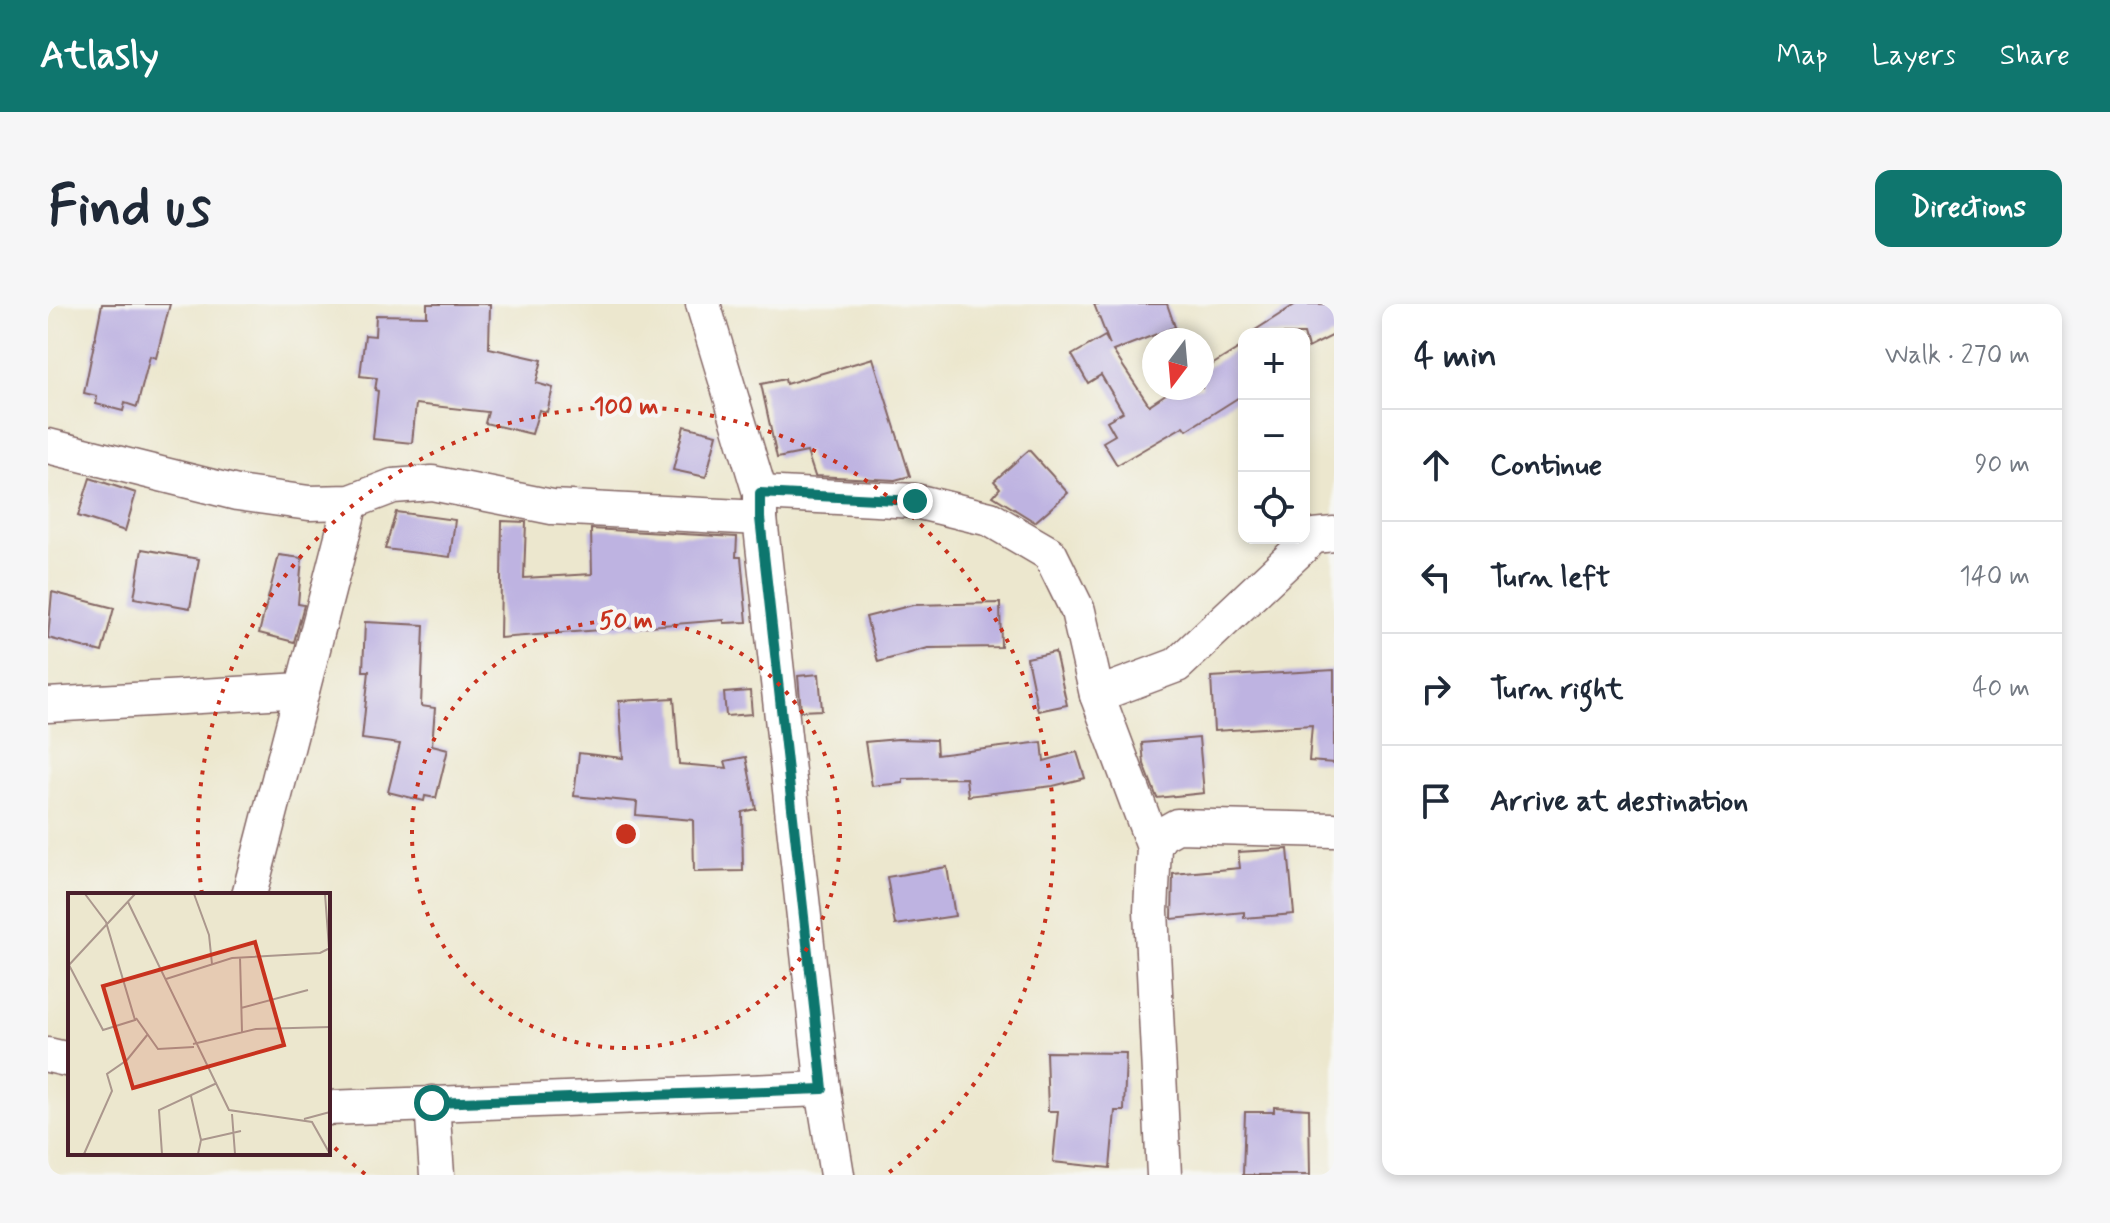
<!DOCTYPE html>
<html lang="en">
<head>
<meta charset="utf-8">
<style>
  :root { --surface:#fff; --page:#f6f6f7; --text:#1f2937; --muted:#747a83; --line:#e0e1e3; --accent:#0f766e }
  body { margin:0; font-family:Mynerve,sans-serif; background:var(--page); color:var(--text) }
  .controls { position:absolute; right:24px; top:24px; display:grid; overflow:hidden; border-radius:16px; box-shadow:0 4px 12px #0003 }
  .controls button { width:72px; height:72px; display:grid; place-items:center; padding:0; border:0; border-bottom:2px solid var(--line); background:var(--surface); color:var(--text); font:40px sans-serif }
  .compass { position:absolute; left:1094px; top:24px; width:72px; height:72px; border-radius:50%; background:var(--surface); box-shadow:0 4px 12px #0003; rotate:196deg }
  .stop { position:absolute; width:24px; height:24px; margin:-18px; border:6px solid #0f766e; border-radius:50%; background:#fff }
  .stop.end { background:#0f766e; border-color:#fff; box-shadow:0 2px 8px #0008 }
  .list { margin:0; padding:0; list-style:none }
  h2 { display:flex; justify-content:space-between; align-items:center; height:104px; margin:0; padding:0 32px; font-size:34px }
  h2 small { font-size:26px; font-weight:400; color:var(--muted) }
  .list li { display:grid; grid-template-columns:52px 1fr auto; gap:24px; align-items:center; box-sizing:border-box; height:112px; padding:0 32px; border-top:2px solid var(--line) }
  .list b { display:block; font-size:30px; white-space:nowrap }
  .list em { font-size:26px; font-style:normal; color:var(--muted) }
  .icon { flex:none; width:44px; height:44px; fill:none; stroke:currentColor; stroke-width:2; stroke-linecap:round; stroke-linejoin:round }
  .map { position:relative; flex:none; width:1286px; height:871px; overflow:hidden; border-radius:16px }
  header { display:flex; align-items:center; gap:48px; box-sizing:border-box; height:112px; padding:0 40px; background:var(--accent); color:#fff }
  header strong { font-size:38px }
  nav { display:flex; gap:44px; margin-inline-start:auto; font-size:28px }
  .intro { display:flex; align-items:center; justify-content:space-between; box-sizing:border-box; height:192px; padding:0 48px }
  h1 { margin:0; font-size:56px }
  .button { padding:20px 36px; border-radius:16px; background:var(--accent); color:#fff; font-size:28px; font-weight:700 }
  main { display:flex; gap:48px; padding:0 48px }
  aside { flex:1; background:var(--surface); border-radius:16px; box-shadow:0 4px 12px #0003 }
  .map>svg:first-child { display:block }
  .building { fill:#beb3e1 }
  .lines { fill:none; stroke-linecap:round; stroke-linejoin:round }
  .street-casing { stroke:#836564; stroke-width:37 }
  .street { stroke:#fff; stroke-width:34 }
  .route { stroke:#0f766e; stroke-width:10 }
  .ring { fill:none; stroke:#c8321e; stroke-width:4; stroke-dasharray:4 8 }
  .inset-road { fill:none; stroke:#ab978d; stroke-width:2 }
  .view { fill:#c8321e; fill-opacity:0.15; stroke:#c8321e; stroke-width:4 }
  .inset-edge { fill:none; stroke:#4a1f2b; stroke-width:4 }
  .centre { fill:#c8321e; stroke:#f6f6f2; stroke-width:4 }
  .ring-label { font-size:24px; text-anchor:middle; font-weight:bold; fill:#c8321e; stroke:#f6f6f2; stroke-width:8; stroke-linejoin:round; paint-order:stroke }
</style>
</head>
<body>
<header>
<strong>Atlasly</strong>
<nav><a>Map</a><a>Layers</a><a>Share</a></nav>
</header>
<div class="intro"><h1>Find us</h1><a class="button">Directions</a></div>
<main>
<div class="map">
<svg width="1286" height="871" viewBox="0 0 1286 871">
  <rect width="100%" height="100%" fill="#f6f6f2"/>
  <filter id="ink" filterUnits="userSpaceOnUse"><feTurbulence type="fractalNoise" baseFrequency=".0125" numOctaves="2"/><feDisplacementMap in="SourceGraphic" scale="16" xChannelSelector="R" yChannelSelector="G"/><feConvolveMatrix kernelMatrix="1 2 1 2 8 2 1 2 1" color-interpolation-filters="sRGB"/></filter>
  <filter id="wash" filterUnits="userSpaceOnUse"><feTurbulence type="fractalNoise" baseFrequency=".006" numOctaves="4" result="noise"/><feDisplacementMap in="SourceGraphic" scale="32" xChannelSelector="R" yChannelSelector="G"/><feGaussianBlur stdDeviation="1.8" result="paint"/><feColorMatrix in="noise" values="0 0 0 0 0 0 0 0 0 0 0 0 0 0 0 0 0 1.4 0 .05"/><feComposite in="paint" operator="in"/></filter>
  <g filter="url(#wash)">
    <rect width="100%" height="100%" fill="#ece7ce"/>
    <g id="blocks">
      <g class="building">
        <polygon points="54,0 122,0 108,54 102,52 89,103 77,99 75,107 48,100 49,92 36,89"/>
        <polygon points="379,0 442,0 441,44 494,56 488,79 505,84 499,108 491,106 484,130 437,119 440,108 368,100 364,139 325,135 330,87 327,86 329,74 312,72 317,31 327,32 328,11 379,12"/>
        <polygon points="1046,0 1119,0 1127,23 1065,47 1101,101 1127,84 1154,84 1154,67 1196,41 1196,90 1139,126 1136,122 1069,161 1055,138 1067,131 1059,117 1075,108 1053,71 1040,79 1024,51 1057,32 1062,41"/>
        <polygon points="1248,0 1286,0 1286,31 1260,44 1256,30 1201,30"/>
        <polygon points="825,54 862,172 847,176 767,172 759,148 729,154 713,80 737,75 738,80"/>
        <polygon points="636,122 669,130 658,173 625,166"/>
        <polygon points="981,146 1020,189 987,218 945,192 952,184 946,177"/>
        <polygon points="42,174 88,189 77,227 30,212"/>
        <polygon points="348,208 407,216 402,253 337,245"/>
        <polygon points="454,217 478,218 476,274 544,270 543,225 689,233 688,253 693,253 699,318 676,319 676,316 452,334"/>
        <polygon points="94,245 151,255 142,304 86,294"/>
        <polygon points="231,251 254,254 250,300 256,301 246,338 211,329"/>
        <polygon points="4,288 66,304 54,348 0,334"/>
        <polygon points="952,299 953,343 880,344 830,358 818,313 865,301"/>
        <polygon points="317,318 376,321 373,402 387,404 384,441 400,445 388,494 377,492 376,497 340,488 352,440 314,435 321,367 315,367"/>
        <polygon points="1007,348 1019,401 990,407 979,354"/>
        <polygon points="1286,366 1286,459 1261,457 1264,421 1166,427 1163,373"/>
        <polygon points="771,370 774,406 753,407 750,372"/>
        <polygon points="702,387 704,410 678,412 676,389"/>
        <polygon points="626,394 631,460 679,464 677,457 698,453 708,505 694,508 695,567 646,568 645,516 588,511 589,498 526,492 531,449 575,454 571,397"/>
        <polygon points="1151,434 1156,489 1109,494 1096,460 1094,439"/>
        <polygon points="850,435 888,436 889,451 994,438 996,457 1029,448 1037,474 1005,482 920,492 918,474 855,475 855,479 824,482 817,438"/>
        <polygon points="1240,545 1246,610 1196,614 1196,608 1124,615 1125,570 1192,564 1190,548"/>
        <polygon points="899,563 907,612 847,621 839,573"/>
        <polygon points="998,748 1078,749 1076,807 1067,807 1062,864 1005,858 1010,807 1000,807"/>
        <polygon points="1226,803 1261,805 1262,871 1195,871 1197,808 1226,808"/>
      </g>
    </g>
  </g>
  <g filter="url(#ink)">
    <use href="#blocks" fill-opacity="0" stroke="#836564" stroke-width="2"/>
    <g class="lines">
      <g class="street-casing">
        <g id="street">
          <polyline points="655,0 712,189 712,214 775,785 789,871"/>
          <polyline points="0,142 189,189 261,199 303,198 345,182 384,179 504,203 712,214"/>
          <polyline points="712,189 867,197 942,215 1002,250 1030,307 1049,391 1106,543"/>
          <polyline points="1049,391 1129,361 1266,232 1286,230"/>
          <polyline points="0,401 254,386"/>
          <polyline points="201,591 303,198"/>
          <polyline points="0,751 22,756"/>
          <polyline points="384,799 389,871"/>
          <polyline points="280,804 775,785"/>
          <polyline points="1116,871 1103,607 1106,543 1113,531 1129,522 1286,526"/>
        </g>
      </g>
      <use href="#street" class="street"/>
    </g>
  </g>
  <g class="lines" filter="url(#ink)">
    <polyline class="route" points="384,799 775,785 712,214 712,189 867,197"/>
  </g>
  <g class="ring">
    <circle cx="578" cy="530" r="214"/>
    <path d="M317 870A428 428 0 0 1 281 838M154 590A428 428 0 1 1 839 870"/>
  </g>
  <g transform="translate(20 589)">
    <rect width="262" height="262" fill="#ece7ce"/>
    <path class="inset-road" d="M126,1L141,42L144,71M257,1L261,55M60,9L161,217L244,229L262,261M172,64L174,139M1,72L35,137L67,127L38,29L17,1M0,73L67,1M98,86L164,65L252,60L262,55M173,115L240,97M68,125L90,156L126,154M125,151L188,136L262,134M123,203L133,247L130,261M164,221L167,261M236,226L262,219M133,247L173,238M16,261L44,198L39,181L59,167L80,141M94,261L91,217L149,190"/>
    <path class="view" d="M187,49L216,152L65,195L35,93Z"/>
    <rect width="262" height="262" class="inset-edge"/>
  </g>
  <circle cx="578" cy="530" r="12" class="centre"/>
  <g class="ring-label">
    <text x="578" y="110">100 m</text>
    <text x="578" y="324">50 m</text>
  </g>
</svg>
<div class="controls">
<button>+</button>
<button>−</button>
<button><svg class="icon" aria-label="locate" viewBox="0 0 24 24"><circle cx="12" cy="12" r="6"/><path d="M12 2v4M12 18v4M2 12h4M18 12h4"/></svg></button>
</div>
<svg class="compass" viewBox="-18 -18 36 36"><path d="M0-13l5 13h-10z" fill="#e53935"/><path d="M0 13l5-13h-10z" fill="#747a83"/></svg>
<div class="stop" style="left:384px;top:799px"></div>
<div class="stop end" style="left:867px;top:197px"></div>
</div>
<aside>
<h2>4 min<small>Walk · 270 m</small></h2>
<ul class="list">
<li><svg class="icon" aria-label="ahead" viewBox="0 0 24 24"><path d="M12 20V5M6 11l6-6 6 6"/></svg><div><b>Continue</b></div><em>90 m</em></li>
<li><svg class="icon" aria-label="left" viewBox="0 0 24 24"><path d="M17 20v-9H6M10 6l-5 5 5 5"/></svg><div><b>Turn left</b></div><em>140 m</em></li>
<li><svg class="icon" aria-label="right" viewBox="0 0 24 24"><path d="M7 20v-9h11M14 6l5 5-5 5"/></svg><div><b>Turn right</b></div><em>40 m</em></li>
<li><svg class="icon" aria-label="arrive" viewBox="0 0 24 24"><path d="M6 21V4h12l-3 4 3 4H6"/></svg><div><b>Arrive at destination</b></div></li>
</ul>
</aside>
</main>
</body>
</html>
